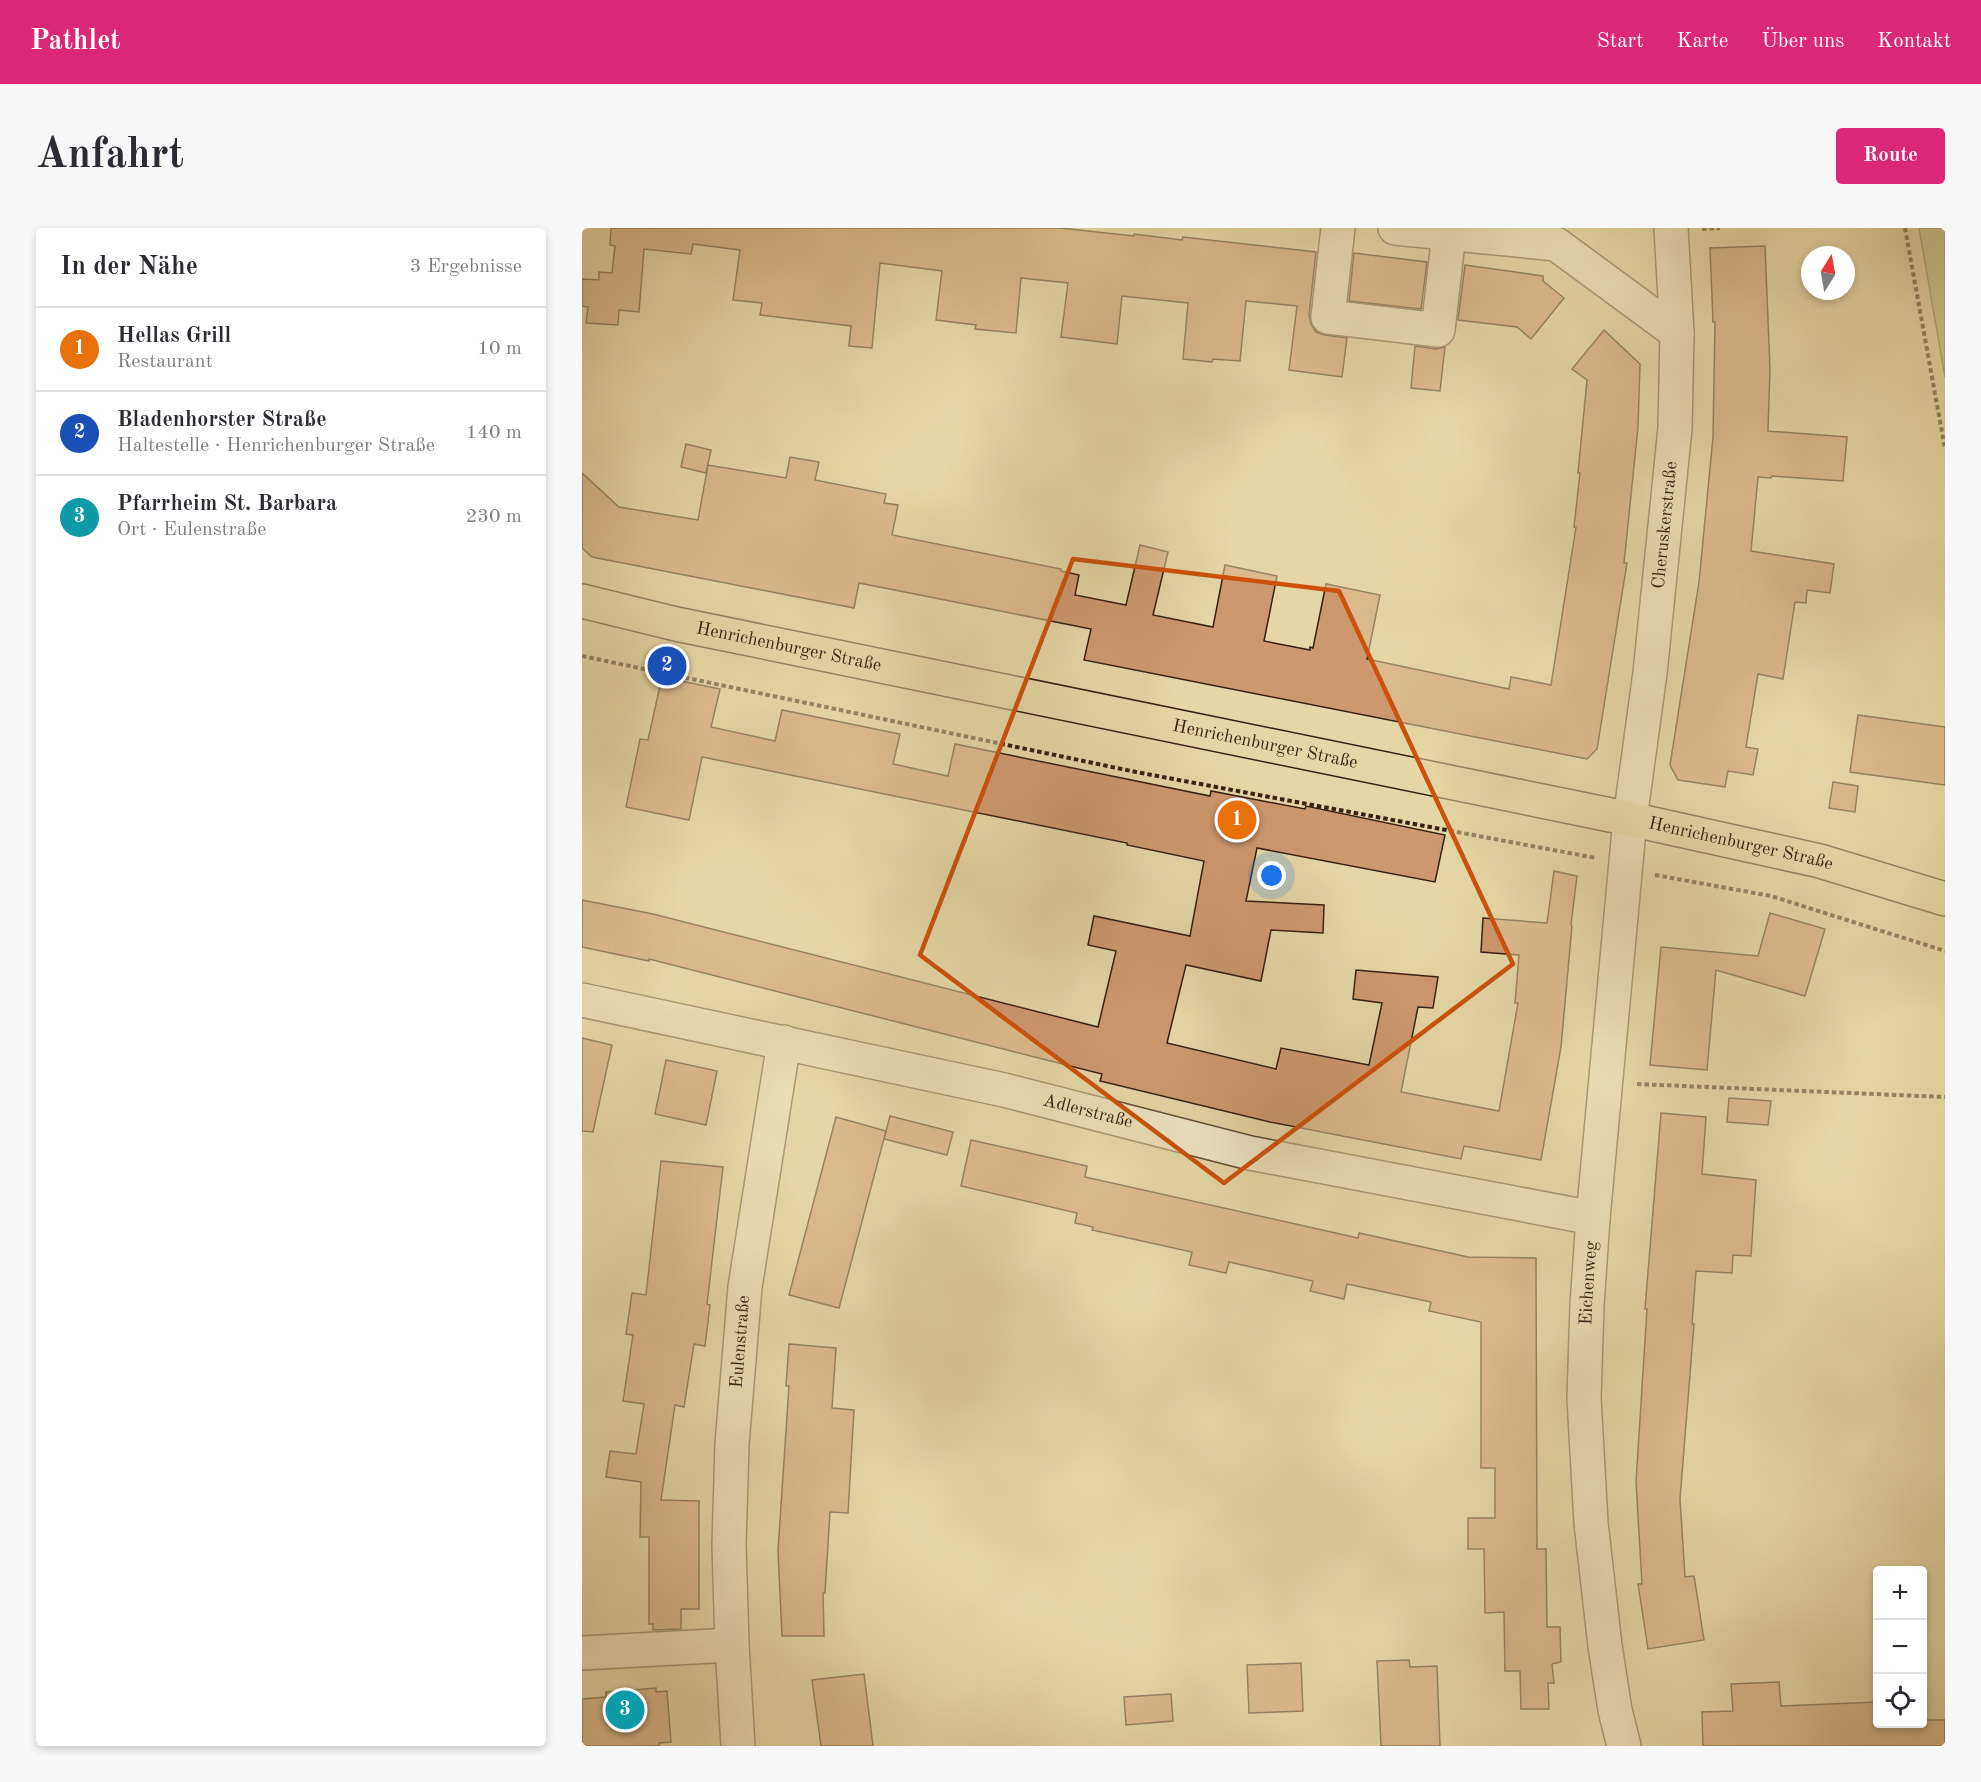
<!DOCTYPE html>
<html lang="de">
<head>
<meta charset="utf-8">
<style>
  :root { --surface:#fff; --page:#f7f7f7; --text:#2b2b33; --muted:#7c7c81; --line:#e1e1e2; --accent:#db2777 }
  body { margin:0; font-family:"Old Standard TT",serif; background:var(--page); color:var(--text) }
  .controls { position:absolute; right:18px; bottom:18px; display:grid; overflow:hidden; border-radius:6px; box-shadow:0 3px 9px #0003 }
  .controls button { width:54px; height:54px; display:grid; place-items:center; padding:0; border:0; border-bottom:2px solid var(--line); background:var(--surface); color:var(--text); font:30px sans-serif }
  .compass { position:absolute; left:1219px; top:18px; width:54px; height:54px; border-radius:50%; background:var(--surface); box-shadow:0 3px 9px #0003; rotate:11deg }
  .you { position:absolute; left:690px; top:648px; width:21px; height:21px; margin:-15px; border:4px solid #fff; border-radius:50%; background:#1a73e8; box-shadow:0 0 0 9px #1a73e833 }
  .badge { display:grid; place-items:center; width:39px; height:39px; border-radius:50%; background:var(--accent); color:#fff; font-size:20px; font-weight:700 }
  .pin { position:absolute; translate:-50% -50%; border:3px solid #fff; box-shadow:0 2px 6px #0006 }
  .list { margin:0; padding:0; list-style:none }
  h2 { display:flex; justify-content:space-between; align-items:center; height:78px; margin:0; padding:0 24px; font-size:26px }
  h2 small { font-size:20px; font-weight:400; color:var(--muted) }
  .list li { display:grid; grid-template-columns:39px 1fr auto; gap:18px; align-items:center; box-sizing:border-box; height:84px; padding:0 24px; border-top:2px solid var(--line) }
  .list b { display:block; font-size:22px; white-space:nowrap }
  .list p { margin:0; font-size:20px; white-space:nowrap; color:var(--muted) }
  .list em { font-size:20px; font-style:normal; color:var(--muted) }
  .icon { flex:none; width:33px; height:33px; fill:none; stroke:currentColor; stroke-width:2; stroke-linecap:round; stroke-linejoin:round }
  .map { position:relative; flex:none; width:1363px; height:1518px; overflow:hidden; border-radius:6px }
  header { display:flex; align-items:center; gap:36px; box-sizing:border-box; height:84px; padding:0 30px; background:var(--accent); color:#fff }
  header strong { font-size:28px }
  nav { display:flex; gap:33px; margin-inline-start:auto; font-size:21px }
  .intro { display:flex; align-items:center; justify-content:space-between; box-sizing:border-box; height:144px; padding:0 36px }
  h1 { margin:0; font-size:42px }
  .button { padding:15px 27px; border-radius:6px; background:var(--accent); color:#fff; font-size:21px; font-weight:700 }
  main { display:flex; gap:36px; padding:0 36px }
  aside { flex:1; background:var(--surface); border-radius:6px; box-shadow:0 3px 9px #0003 }
  .map>svg:first-child { display:block }
  .green { fill:#b7be85; stroke:#76704c; stroke-width:1.5 }
  .building { fill:#ce986e; stroke:#362112; stroke-width:1.5 }
  .lines { fill:none; stroke-linecap:round; stroke-linejoin:round }
  .minor-casing { stroke:#624e37; stroke-width:36 }
  .major-casing { stroke:#362112; stroke-width:36 }
  .path { stroke:#362112; stroke-width:4; stroke-dasharray:4.5 3; stroke-linecap:butt }
  .minor { stroke:#eee5c4; stroke-width:33 }
  .major { stroke:#e5d7a5; stroke-width:33 }
  .marked { fill:none; stroke:#cd510d; stroke-width:4.5; stroke-linejoin:round }
  .labels { text-anchor:middle; dominant-baseline:central; stroke-width:6; stroke-linejoin:round; paint-order:stroke }
  .street-label { font-size:18px; fill:#362112; stroke:#eee5c4 }
</style>
</head>
<body>
<header>
<strong>Pathlet</strong>
<nav><a>Start</a><a>Karte</a><a>Über uns</a><a>Kontakt</a></nav>
</header>
<div class="intro"><h1>Anfahrt</h1><a class="button">Route</a></div>
<main>
<aside>
<h2>In der Nähe<small>3 Ergebnisse</small></h2>
<ul class="list">
<li><span class="badge" style="background:#e8710a">1</span><div><b>Hellas Grill</b><p>Restaurant</p></div><em>10 m</em></li>
<li><span class="badge" style="background:#1a4fb4">2</span><div><b>Bladenhorster Straße</b><p>Haltestelle · Henrichenburger Straße</p></div><em>140 m</em></li>
<li><span class="badge" style="background:#0f9aa8">3</span><div><b>Pfarrheim St. Barbara</b><p>Ort · Eulenstraße</p></div><em>230 m</em></li>
</ul>
</aside>
<div class="map">
<svg width="1363" height="1518" viewBox="0 0 1363 1518">
  <rect width="100%" height="100%" fill="#e5d7a5"/>
  <filter id="stains"><feTurbulence type="fractalNoise" baseFrequency=".00333" numOctaves="4"/><feColorMatrix values="0 0 0 0 .2 0 0 0 0 .09 0 0 0 0 .02 0 0 0 .5 -.17"/></filter>
  <radialGradient id="worn" r=".72"><stop offset=".6" stop-color="#630" stop-opacity="0"/><stop offset="1" stop-color="#630" stop-opacity=".3"/></radialGradient>
  <polygon class="green" points="1337,0 1363,0 1363,149"/>
  <g class="building">
    <polygon points="29,0 478,0 552,8 552,6 600,12 601,9 734,24 727,87 729,96 734,104 743,107 765,110 760,149 707,142 715,78 664,73 658,133 631,131 630,134 601,131 606,75 540,68 535,116 479,109 486,55 439,50 434,105 393,101 394,97 354,92 360,43 298,35 290,120 267,118 269,98 178,87 180,75 151,72 158,22 111,16 109,26 62,21 57,84 37,82 36,97 4,95 6,79 0,78 0,51 17,52 17,44 30,45 33,18 28,17"/>
    <polygon points="1183,18 1188,141 1186,203 1265,209 1261,253 1190,248 1189,250 1176,249 1169,323 1252,336 1248,365 1225,362 1224,375 1213,374 1201,451 1176,446 1164,519 1176,521 1171,547 1146,543 1143,559 1096,552 1088,537 1117,354 1131,209 1133,94 1131,94 1128,20"/>
    <polygon points="772,25 845,34 839,81 767,73"/>
    <polygon points="883,37 961,48 961,53 982,70 949,111 935,99 876,92"/>
    <polygon points="1022,102 1058,136 1056,199 1042,335 1045,335 1015,521 1005,531 502,432 509,401 277,355 272,380 10,329 0,320 0,245 37,279 116,292 126,237 204,250 208,229 237,234 233,252 304,266 302,275 316,277 310,307 479,341 479,343 497,347 493,367 544,377 558,317 586,324 571,387 631,399 643,337 695,348 682,413 728,422 728,419 731,420 744,356 798,367 785,431 927,461 929,449 969,457 994,299 992,299 998,245 996,245 1005,152 990,141"/>
    <polygon points="833,118 854,121 863,119 858,163 829,160"/>
    <polygon points="104,216 129,222 124,245 99,239"/>
    <polygon points="80,449 138,461 129,499 193,513 200,482 318,506 311,536 366,548 373,516 628,568 629,563 723,581 724,578 863,607 853,654 675,620 664,673 742,677 741,705 689,702 679,753 604,737 585,815 694,841 699,820 787,837 800,775 771,771 774,742 856,749 851,780 836,779 819,864 917,883 936,775 933,775 937,727 899,724 901,690 965,695 972,643 995,648 989,697 990,698 979,819 959,932 882,918 879,931 688,894 518,853 520,846 67,731 67,733 0,719 0,672 71,686 516,799 534,723 506,717 512,688 608,708 622,633 545,617 545,615 120,529 107,592 44,579 58,511 66,512"/>
    <polygon points="1276,487 1363,499 1363,557 1268,544"/>
    <polygon points="1251,554 1276,558 1273,584 1247,580"/>
    <polygon points="1188,685 1243,701 1223,768 1134,742 1125,842 1068,837 1079,719 1176,728"/>
    <polygon points="0,810 30,817 11,904 0,903"/>
    <polygon points="84,832 135,843 124,897 73,886"/>
    <polygon points="1147,870 1189,873 1186,897 1145,894"/>
    <polygon points="1079,885 1124,889 1120,946 1174,952 1169,1028 1151,1027 1150,1045 1114,1043 1110,1096 1112,1096 1098,1271 1103,1349 1112,1348 1122,1412 1066,1421 1056,1356 1060,1356 1054,1254 1065,1081 1063,1081"/>
    <polygon points="308,888 371,904 365,927 302,911"/>
    <polygon points="254,889 304,903 257,1080 207,1067"/>
    <polygon points="389,912 505,938 503,949 776,1010 777,1005 886,1029 954,1030 955,1321 964,1321 965,1399 978,1399 979,1434 970,1436 972,1455 966,1455 967,1481 939,1481 938,1443 923,1443 922,1384 903,1385 902,1321 886,1321 886,1290 913,1290 913,1240 899,1240 899,1094 847,1083 849,1074 765,1056 762,1071 728,1063 731,1053 647,1034 644,1045 607,1037 610,1024 510,1002 511,999 493,995 495,985 379,958"/>
    <polygon points="79,933 141,939 125,1076 128,1077 123,1118 112,1116 102,1179 93,1177 79,1272 117,1273 117,1381 99,1381 99,1401 71,1402 71,1396 67,1396 67,1309 58,1309 59,1254 24,1249 28,1223 54,1226 62,1176 41,1173 51,1107 44,1106 50,1065 64,1067"/>
    <polygon points="207,1116 254,1120 250,1180 272,1182 266,1285 248,1284 243,1365 241,1365 242,1408 200,1408 196,1323 207,1158 204,1158"/>
    <polygon points="827,1432 828,1439 855,1438 858,1518 799,1518 795,1433"/>
    <polygon points="719,1435 721,1483 667,1485 665,1437"/>
    <polygon points="282,1446 291,1518 239,1518 230,1452"/>
    <polygon points="1197,1454 1199,1478 1296,1474 1296,1496 1341,1496 1341,1492 1363,1492 1363,1518 1121,1518 1120,1484 1151,1483 1149,1456"/>
    <polygon points="74,1460 74,1464 85,1463 89,1514 77,1515 77,1518 0,1518 0,1471 24,1469 24,1464"/>
    <polygon points="589,1466 591,1493 544,1497 542,1469"/>
  </g>
  <g class="lines">
    <g class="minor-casing">
      <g id="minor">
        <polyline points="756,0 746,89 856,102 867,5"/>
        <polyline points="813,0 974,16 1095,105"/>
        <path id="s1" d="M0,772L422,862L668,925L1011,990"/>
        <polyline points="0,1425 150,1417"/>
        <path id="s2" d="M156,1518L150,1417L147,1317L150,1216L163,1059L202,814"/>
        <path id="s3" d="M1042,1518L1033,1482L1023,1418L1009,1295L1002,1170L1005,1077L1011,990L1048,591L1068,445L1093,200L1095,105L1089,0"/>
      </g>
    </g>
    <g class="major-casing">
      <g id="major">
        <path id="s4" d="M0,373L94,396L1048,591L1238,633L1363,671"/>
      </g>
    </g>
    <g class="path">
      <polyline points="1323,0 1363,221"/>
      <polyline points="1120,1 1138,0"/>
      <polyline points="0,428 554,544 1014,630"/>
      <polyline points="1073,647 1189,668 1363,723"/>
      <polyline points="1055,856 1363,869"/>
    </g>
    <use href="#minor" class="minor"/>
    <use href="#major" class="major"/>
  </g>
  <path d="M0 0H1363V1518H0ZM491,331L757,363L931,736L642,955L338,727Z" fill="#e5d7a5" fill-opacity=".55" fill-rule="evenodd"/>
  <path class="marked" d="M491,331L757,363L931,736L642,955L338,727Z"/>
  <g class="labels">
    <g class="street-label">
      <text stroke="none"><textPath href="#s3" startOffset="1228">Cheruskerstraße</textPath></text>
      <text stroke="none"><textPath href="#s4" startOffset="212">Henrichenburger Straße</textPath></text>
      <text stroke="none"><textPath href="#s4" startOffset="698">Henrichenburger Straße</textPath></text>
      <text stroke="none"><textPath href="#s4" startOffset="1184">Henrichenburger Straße</textPath></text>
      <text stroke="none"><textPath href="#s1" startOffset="518">Adlerstraße</textPath></text>
      <text stroke="none"><textPath href="#s3" startOffset="466">Eichenweg</textPath></text>
      <text stroke="none"><textPath href="#s2" startOffset="405">Eulenstraße</textPath></text>
    </g>
  </g>
  <rect width="100%" height="100%" filter="url(#stains)"/>
  <rect width="100%" height="100%" fill="url(#worn)"/>
</svg>
<div class="controls">
<button>+</button>
<button>−</button>
<button><svg class="icon" aria-label="locate" viewBox="0 0 24 24"><circle cx="12" cy="12" r="6"/><path d="M12 2v4M12 18v4M2 12h4M18 12h4"/></svg></button>
</div>
<svg class="compass" viewBox="-18 -18 36 36"><path d="M0-13l5 13h-10z" fill="#e53935"/><path d="M0 13l5-13h-10z" fill="#7c7c81"/></svg>
<div class="you"></div>
<div class="pin badge" style="left:655px;top:592px;background:#e8710a">1</div>
<div class="pin badge" style="left:85px;top:438px;background:#1a4fb4">2</div>
<div class="pin badge" style="left:43px;top:1482px;background:#0f9aa8">3</div>
</div>
</main>
</body>
</html>
